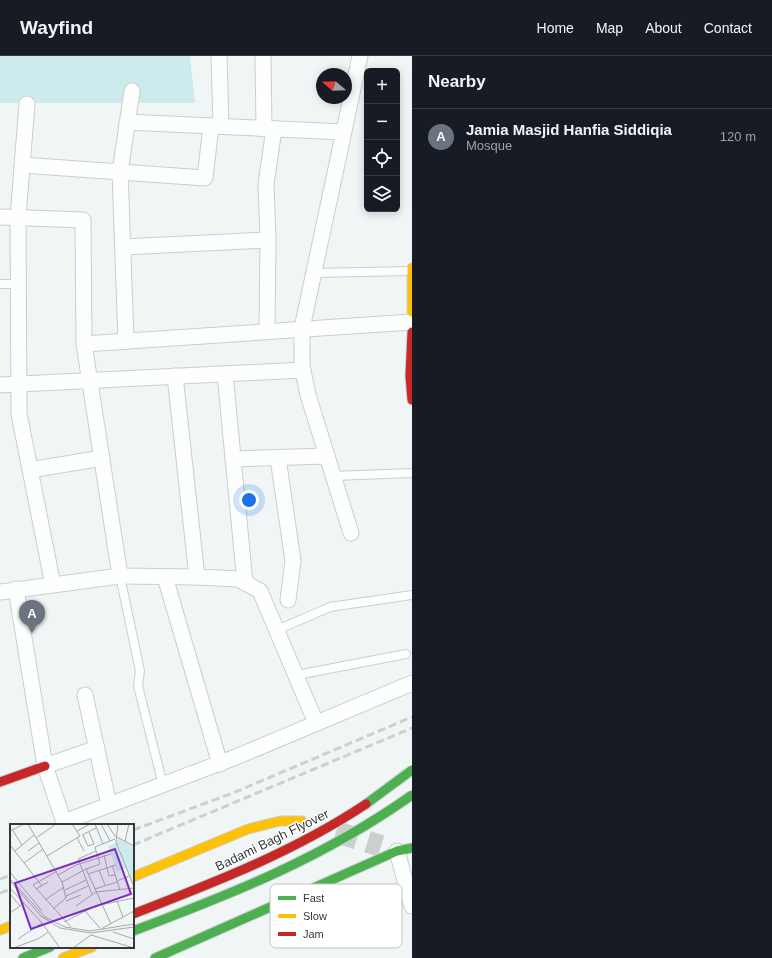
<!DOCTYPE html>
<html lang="en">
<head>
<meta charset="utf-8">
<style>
  :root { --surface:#171b24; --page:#242831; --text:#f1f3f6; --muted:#9ea1a6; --line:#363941; --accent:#767a7a }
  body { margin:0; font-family:Helvetica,sans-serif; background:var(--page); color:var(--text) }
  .controls { position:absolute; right:12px; top:12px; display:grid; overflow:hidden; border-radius:6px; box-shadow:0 2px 10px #0003 }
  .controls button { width:36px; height:36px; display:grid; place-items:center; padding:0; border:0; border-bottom:1px solid var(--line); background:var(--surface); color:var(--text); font:20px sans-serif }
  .compass { position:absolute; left:316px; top:12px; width:36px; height:36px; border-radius:50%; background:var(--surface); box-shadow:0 2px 10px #0003; rotate:289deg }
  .you { position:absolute; left:249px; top:444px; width:14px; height:14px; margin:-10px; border:3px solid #fff; border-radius:50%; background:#1a73e8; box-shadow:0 0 0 6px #1a73e833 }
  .badge { display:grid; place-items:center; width:26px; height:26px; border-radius:50%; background:var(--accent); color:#fff; font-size:13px; font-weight:700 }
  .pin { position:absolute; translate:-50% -33px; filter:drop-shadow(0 1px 2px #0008) }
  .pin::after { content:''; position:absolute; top:21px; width:14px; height:12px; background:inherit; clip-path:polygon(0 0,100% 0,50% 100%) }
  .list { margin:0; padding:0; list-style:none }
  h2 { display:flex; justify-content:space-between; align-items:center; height:52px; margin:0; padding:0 16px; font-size:17px }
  h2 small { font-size:13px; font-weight:400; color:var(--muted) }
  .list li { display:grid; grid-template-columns:26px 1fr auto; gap:12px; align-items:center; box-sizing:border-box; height:56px; padding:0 16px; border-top:1px solid var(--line) }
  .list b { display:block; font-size:15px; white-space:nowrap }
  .list p { margin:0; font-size:13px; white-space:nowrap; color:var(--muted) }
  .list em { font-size:13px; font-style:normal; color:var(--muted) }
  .icon { flex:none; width:22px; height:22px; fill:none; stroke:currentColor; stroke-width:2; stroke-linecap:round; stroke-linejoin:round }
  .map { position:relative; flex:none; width:412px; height:902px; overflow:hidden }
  header { display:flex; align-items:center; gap:24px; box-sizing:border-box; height:56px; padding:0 20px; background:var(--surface); border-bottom:1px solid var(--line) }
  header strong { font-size:19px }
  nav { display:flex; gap:22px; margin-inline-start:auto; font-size:14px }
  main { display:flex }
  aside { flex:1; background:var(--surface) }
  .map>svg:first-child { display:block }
  .green { fill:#cdebec }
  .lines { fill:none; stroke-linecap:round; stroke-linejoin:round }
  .secondary-tunnel { stroke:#cacfcf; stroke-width:22; stroke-dasharray:22 11; stroke-linecap:butt }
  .lane-casing { stroke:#cbcece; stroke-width:10 }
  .street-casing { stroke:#cbcece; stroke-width:17 }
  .fast-casing { stroke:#cbcece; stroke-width:11 }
  .slow-casing { stroke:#cbcece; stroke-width:11 }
  .jam-casing { stroke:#cbcece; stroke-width:11 }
  .lane { stroke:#fdfefe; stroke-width:8 }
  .street { stroke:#fdfefe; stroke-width:15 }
  .fast { stroke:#4caf50; stroke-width:9 }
  .slow { stroke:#ffc107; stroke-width:9 }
  .jam { stroke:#c62828; stroke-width:9 }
  .rail { stroke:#cecfcf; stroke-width:3; stroke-dasharray:8 4; stroke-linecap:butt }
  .fast-bridge-casing { stroke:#cbcece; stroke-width:11; stroke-linecap:butt }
  .jam-bridge-casing { stroke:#cbcece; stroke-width:11; stroke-linecap:butt }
  .fast-bridge { stroke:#4caf50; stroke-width:9 }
  .jam-bridge { stroke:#c62828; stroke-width:9 }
  .labels { text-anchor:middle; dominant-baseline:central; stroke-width:3; stroke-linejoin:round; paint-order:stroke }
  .street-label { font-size:13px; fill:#343838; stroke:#fff }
  .inset-road { fill:none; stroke:#a5a9a9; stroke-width:1 }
  .view { fill:#7b2cbf; fill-opacity:0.15; stroke:#7b2cbf; stroke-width:2 }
  .inset-edge { fill:none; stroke:#343838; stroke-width:2 }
  .key { fill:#fff; stroke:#c2c3c3; stroke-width:1 }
  .key-label { font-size:11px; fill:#343838 }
</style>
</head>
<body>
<header>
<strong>Wayfind</strong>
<nav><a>Home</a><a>Map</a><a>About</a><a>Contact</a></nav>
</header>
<main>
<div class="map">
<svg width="412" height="902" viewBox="0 0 412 902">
  <rect width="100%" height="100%" fill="#f0f5f5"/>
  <polygon class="green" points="0,0 190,0 195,47 0,47"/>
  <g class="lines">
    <polyline class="secondary-tunnel" points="336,776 381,790"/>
    <g class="lane-casing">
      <g id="lane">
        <polyline points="314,217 411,215"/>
        <polyline points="0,228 19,228"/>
        <polyline points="333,420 412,417"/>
        <polyline points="120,520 140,615 138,630 163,729"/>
        <polyline points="277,574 330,551 412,539"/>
        <polyline points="297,619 406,598"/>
      </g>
    </g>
    <g class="street-casing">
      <g id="street">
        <polyline points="219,0 221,70"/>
        <polyline points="263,0 264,73"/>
        <polyline points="27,48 18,161 19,358 53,529"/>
        <polyline points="127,66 343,76"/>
        <polyline points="22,109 205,122 211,70"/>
        <polyline points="0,161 83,164 84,288"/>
        <polyline points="123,191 268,184"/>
        <polyline points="267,275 268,184 266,128 274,73"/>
        <polyline points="126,285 120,116 132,35"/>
        <polyline points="225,318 245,527"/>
        <polyline points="175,320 197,521"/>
        <polyline points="0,329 303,314"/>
        <polyline points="278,402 293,505 288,544"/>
        <polyline points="233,403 327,400"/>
        <polyline points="30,414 102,402"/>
        <polyline points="351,477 308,339 302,310 302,272 360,0"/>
        <polyline points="120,520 197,521 238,523 260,535 316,667"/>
        <polyline points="165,521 220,708"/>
        <polyline points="16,533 45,710 64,766 236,701 412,627"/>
        <polyline points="0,536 120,520 84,288 412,266"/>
        <polyline points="85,639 109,749"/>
        <polyline points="45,710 97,692"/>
        <polyline points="397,795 412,850"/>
      </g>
    </g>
    <g class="fast-casing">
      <g id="fast">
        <polyline points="23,902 50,891"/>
        <polyline points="155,902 397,795 412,792"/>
      </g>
    </g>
    <g class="slow-casing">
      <g id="slow">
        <polyline points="412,212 412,256"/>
        <polyline points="133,821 248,773 280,765 302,765"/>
        <polyline points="0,874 11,870"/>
        <polyline points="63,902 92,891"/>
      </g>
    </g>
    <g class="jam-casing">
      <g id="jam">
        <polyline points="412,276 410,320 412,344"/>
        <polyline points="0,726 45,710"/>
      </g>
    </g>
    <use href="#lane" class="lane"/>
    <use href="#street" class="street"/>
    <use href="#fast" class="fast"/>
    <use href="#slow" class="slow"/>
    <use href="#jam" class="jam"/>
    <g class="rail">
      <polyline points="133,774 233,737 412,661"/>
      <polyline points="133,789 412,672"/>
      <polyline points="0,823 11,819"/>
      <polyline points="0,837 11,833"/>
    </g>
    <g class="fast-bridge-casing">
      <g id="fast-bridge">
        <polyline points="366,748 412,714"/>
        <path d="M133,875C234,837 323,802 412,739"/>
      </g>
    </g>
    <g class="jam-bridge-casing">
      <path id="jam-bridge" d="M133,858C213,827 294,796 366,748"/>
    </g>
    <use href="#fast-bridge" class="fast-bridge"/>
    <use href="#jam-bridge" class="jam-bridge"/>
  </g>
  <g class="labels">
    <g class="street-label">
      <text transform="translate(272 784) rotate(-26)">Badami Bagh Flyover</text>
    </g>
  </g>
  <g transform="translate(10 768)">
    <rect width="124" height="124" fill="#f0f5f5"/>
    <path d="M108,14L124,23V62L116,44L107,48L98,22L106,19Z" fill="#cdebec"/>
    <path class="inset-road" d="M18,0L52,58L76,45L101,100M85,0L93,20M91,0L100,17M97,0L105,12L124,22M108,0L106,18L124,63M2,5L12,21M0,7L14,0M67,7L80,0M79,8L84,20M72,11L86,4M73,11L78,22L84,20M26,14L46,0M67,14L74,27M115,17L119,0M0,21L32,62M5,27L24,11M18,27L29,19M94,31L99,52L105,51M37,32L70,12L62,0M14,39L33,25M102,41L110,66M76,45L90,40L85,23L105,15M89,46L95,61M47,47L23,61L61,103M0,48L32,87M78,50L106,41M48,51L66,41L101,30M0,55L35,93L55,103L80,107L124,100M0,57L31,92L50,104L81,109L124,103M107,57L119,52M0,64L32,99L50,124M26,65L38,58M85,65L107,58M55,66L76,56M0,70L10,82M82,70L68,35L86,27M56,72L78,62M35,76L54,63M56,77L71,71M107,77L113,93M66,82L86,68L124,64M43,85L56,74L52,58M75,87L90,104M0,89L14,79M54,98L85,82L124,74M91,105L124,87M103,108L124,115M8,115L32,99M3,124L28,115L38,108M63,124L81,111L124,124"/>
    <path class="view" d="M105,25L121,70L21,105L5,59Z"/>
    <rect width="124" height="124" class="inset-edge"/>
  </g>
  <rect x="270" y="828" width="132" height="64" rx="6" class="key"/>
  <rect x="278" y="840" width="18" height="4" fill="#4caf50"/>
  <rect x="278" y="858" width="18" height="4" fill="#ffc107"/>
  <rect x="278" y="876" width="18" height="4" fill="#c62828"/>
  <g class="key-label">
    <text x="303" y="846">Fast</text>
    <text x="303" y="864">Slow</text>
    <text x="303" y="882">Jam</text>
  </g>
</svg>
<div class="controls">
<button>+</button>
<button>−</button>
<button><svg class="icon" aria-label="locate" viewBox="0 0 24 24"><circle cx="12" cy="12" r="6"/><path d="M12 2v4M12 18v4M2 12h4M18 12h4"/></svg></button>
<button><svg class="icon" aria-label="layers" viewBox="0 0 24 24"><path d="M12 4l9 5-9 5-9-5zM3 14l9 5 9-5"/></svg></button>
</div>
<svg class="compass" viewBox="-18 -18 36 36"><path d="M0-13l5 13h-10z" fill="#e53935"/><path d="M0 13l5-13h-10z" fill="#9ea1a6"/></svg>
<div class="you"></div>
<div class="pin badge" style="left:32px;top:577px;background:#6b7280">A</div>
</div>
<aside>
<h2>Nearby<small></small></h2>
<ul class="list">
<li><span class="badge" style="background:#6b7280">A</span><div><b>Jamia Masjid Hanfia Siddiqia</b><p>Mosque</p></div><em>120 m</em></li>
</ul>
</aside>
</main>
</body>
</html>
